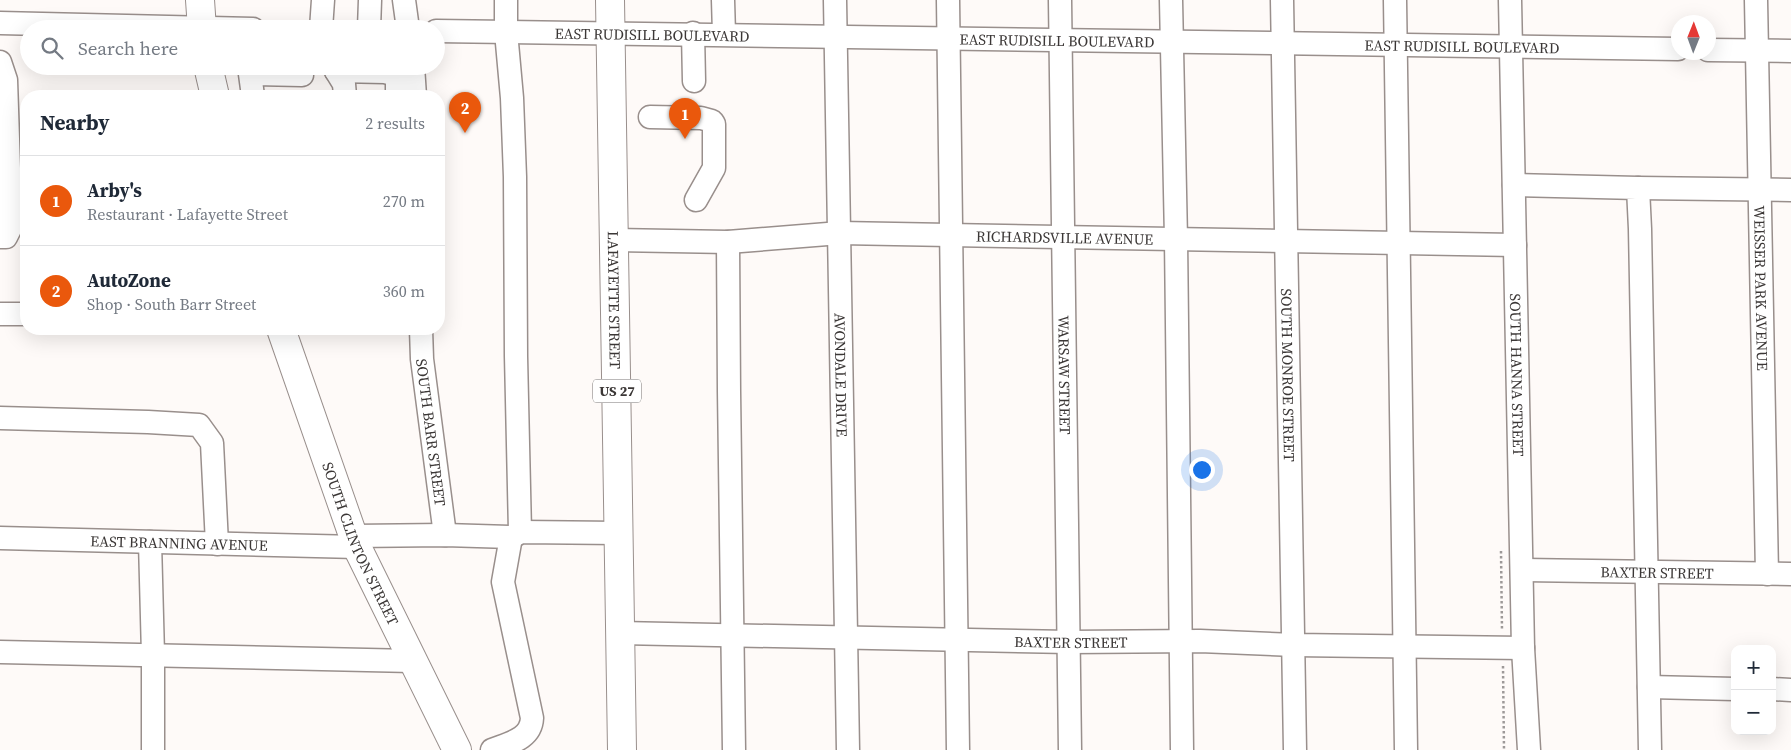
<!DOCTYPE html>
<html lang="en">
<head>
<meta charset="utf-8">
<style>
  :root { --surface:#fff; --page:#f2f2f3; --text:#1f2937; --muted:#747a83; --line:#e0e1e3; --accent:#ea580c }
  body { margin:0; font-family:"Source Serif 4",serif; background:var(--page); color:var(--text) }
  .controls { position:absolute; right:15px; bottom:15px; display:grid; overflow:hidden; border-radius:10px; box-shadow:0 5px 20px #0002 }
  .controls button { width:45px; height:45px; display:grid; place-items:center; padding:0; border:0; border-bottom:1px solid var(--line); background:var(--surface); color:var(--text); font:25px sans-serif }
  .compass { position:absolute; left:1671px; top:15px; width:45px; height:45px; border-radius:50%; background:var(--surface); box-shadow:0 5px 20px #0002; rotate:1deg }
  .you { position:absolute; left:1201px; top:469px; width:18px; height:18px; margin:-12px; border:4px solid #fff; border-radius:50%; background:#1a73e8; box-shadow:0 0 0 8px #1a73e833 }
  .badge { display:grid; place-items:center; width:32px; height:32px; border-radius:50%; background:var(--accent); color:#fff; font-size:16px; font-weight:700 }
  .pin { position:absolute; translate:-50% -41px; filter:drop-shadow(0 1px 2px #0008) }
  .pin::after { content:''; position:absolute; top:26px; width:18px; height:15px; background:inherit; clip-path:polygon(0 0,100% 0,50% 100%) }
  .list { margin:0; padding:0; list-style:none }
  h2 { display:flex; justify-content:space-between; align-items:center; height:65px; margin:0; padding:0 20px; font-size:21px }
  h2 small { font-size:16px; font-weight:400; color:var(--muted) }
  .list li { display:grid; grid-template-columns:32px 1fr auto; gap:15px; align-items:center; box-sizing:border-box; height:90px; padding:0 20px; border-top:1px solid var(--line) }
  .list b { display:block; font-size:19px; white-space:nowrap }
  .list p { margin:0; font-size:16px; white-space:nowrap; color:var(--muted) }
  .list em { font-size:16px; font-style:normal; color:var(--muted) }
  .icon { flex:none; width:28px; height:28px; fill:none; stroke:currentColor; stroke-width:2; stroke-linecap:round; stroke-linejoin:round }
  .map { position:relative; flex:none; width:1791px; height:750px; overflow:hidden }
  .search { position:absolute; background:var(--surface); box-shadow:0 5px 20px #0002; left:20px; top:20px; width:425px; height:55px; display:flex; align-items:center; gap:12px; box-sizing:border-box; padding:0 18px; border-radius:28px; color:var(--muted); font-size:19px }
  .panel { position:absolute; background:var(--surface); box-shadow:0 5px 20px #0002; left:20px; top:90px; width:425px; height:245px; border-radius:20px }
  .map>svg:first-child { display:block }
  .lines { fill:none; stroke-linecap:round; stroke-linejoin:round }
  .minor-casing { stroke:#998f8c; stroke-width:25 }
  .highway-casing { stroke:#998f8c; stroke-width:30 }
  .path { stroke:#9d9998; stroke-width:2.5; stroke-dasharray:2.5 2.5; stroke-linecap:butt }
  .minor { stroke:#fff; stroke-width:22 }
  .highway { stroke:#fff; stroke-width:28 }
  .labels { text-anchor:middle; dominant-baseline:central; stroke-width:4; stroke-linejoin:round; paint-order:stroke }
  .shield { fill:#fff; stroke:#767372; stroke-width:1 }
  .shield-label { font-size:14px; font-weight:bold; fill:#3b3736 }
  .street-label { font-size:15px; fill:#3b3736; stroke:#fff }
</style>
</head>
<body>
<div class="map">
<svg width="1791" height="750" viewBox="0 0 1791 750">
  <rect width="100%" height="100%" fill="#fefaf8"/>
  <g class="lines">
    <g class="minor-casing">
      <g id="minor">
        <polyline points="404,0 408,29"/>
        <polyline points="506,0 506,32 512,98 515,177 516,356 520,532"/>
        <polyline points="723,0 724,34"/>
        <path id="s1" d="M835,0L848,750"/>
        <polyline points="948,0 958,750"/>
        <path id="s2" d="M1060,0L1070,750"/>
        <polyline points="1171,0 1176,239 1182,750"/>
        <path id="s3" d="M1282,0L1295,750"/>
        <polyline points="1395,0 1406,750"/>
        <path id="s4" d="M1510,0L1523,648L1529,750"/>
        <path id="s5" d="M1756,0L1767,574"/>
        <polyline points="0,23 253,29"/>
        <polyline points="321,29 323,0"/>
        <polyline points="369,29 370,0"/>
        <path id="s6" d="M436,31L1678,49"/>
        <polyline points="693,33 694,81"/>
        <polyline points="1708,50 1791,51"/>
        <polyline points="0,62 6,80 11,227 6,237 0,237"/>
        <polyline points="336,66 336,71 344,84 345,96"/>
        <polyline points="413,66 415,96"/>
        <polyline points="336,71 385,72 397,75 397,96"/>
        <polyline points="253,96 250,74 302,75 302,66"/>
        <polyline points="650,117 701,118 712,121 714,124 714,168 696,200"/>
        <polyline points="1514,185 1638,188 1640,229 1650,750"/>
        <polyline points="1638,188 1791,190"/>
        <path id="s7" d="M615,240L728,242L840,233L1515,245"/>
        <polyline points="728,242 729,391 734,750"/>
        <polyline points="0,314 26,314"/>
        <path id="s8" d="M421,329L422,359L445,535"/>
        <polyline points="0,418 148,422 199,425 212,443 217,544"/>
        <polyline points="353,536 445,535 512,537 521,532 619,533"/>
        <path id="s9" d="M0,538L357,547"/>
        <polyline points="150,542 153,655 153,750"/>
        <path id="s10" d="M1522,570L1791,574"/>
        <path id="s11" d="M620,633L1069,642L1200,641L1294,645L1523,648"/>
        <polyline points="0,652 412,661"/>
        <polyline points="1649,687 1735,689"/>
        <polyline points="1772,689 1791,690"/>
        <path d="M492,750C510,743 531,739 532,718L503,582L511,537"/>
      </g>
    </g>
    <g class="highway-casing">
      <g id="highway">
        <polyline points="200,0 202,29"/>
        <path id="s12" d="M610,0L622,750"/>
        <polyline points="208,66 215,96"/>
        <path id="s13" d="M281,329L357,547L457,750"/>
      </g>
    </g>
    <g class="path">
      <polyline points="1501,551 1502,631"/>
      <polyline points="1503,666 1504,750"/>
    </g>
    <use href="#minor" class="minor"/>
    <use href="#highway" class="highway"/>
  </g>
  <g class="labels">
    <rect class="shield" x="593" y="379.5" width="48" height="23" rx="4"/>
    <g class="shield-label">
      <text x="617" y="391">US 27</text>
    </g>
    <g class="street-label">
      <text stroke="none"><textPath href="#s6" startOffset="216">EAST RUDISILL BOULEVARD</textPath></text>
      <text stroke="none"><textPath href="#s6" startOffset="621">EAST RUDISILL BOULEVARD</textPath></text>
      <text stroke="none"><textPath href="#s6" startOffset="1026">EAST RUDISILL BOULEVARD</textPath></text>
      <text stroke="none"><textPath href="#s7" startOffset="450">RICHARDSVILLE AVENUE</textPath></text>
      <text stroke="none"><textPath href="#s5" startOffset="288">WEISSER PARK AVENUE</textPath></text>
      <text stroke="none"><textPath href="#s12" startOffset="300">LAFAYETTE STREET</textPath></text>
      <text stroke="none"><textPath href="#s1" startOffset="375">AVONDALE DRIVE</textPath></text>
      <text stroke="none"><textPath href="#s2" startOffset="375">WARSAW STREET</textPath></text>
      <text stroke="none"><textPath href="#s3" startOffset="375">SOUTH MONROE STREET</textPath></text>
      <text stroke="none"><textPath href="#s4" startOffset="375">SOUTH HANNA STREET</textPath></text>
      <text stroke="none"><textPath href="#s8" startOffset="104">SOUTH BARR STREET</textPath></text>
      <text stroke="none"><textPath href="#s9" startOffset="179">EAST BRANNING AVENUE</textPath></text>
      <text stroke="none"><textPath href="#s13" startOffset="229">SOUTH CLINTON STREET</textPath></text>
      <text stroke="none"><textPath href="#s10" startOffset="135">BAXTER STREET</textPath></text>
      <text stroke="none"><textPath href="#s11" startOffset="451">BAXTER STREET</textPath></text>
    </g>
  </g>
</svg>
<div class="controls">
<button>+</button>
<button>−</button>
</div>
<svg class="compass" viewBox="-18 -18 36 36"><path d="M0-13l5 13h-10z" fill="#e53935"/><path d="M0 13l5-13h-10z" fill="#747a83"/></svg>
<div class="you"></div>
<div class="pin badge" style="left:685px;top:139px">1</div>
<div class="pin badge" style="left:465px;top:133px">2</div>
<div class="search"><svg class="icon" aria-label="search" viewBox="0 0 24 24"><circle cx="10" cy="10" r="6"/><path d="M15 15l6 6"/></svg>Search here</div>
<section class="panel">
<h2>Nearby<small>2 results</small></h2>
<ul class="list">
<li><span class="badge">1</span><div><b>Arby's</b><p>Restaurant · Lafayette Street</p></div><em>270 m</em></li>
<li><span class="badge">2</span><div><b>AutoZone</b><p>Shop · South Barr Street</p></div><em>360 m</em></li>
</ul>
</section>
</div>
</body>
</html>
